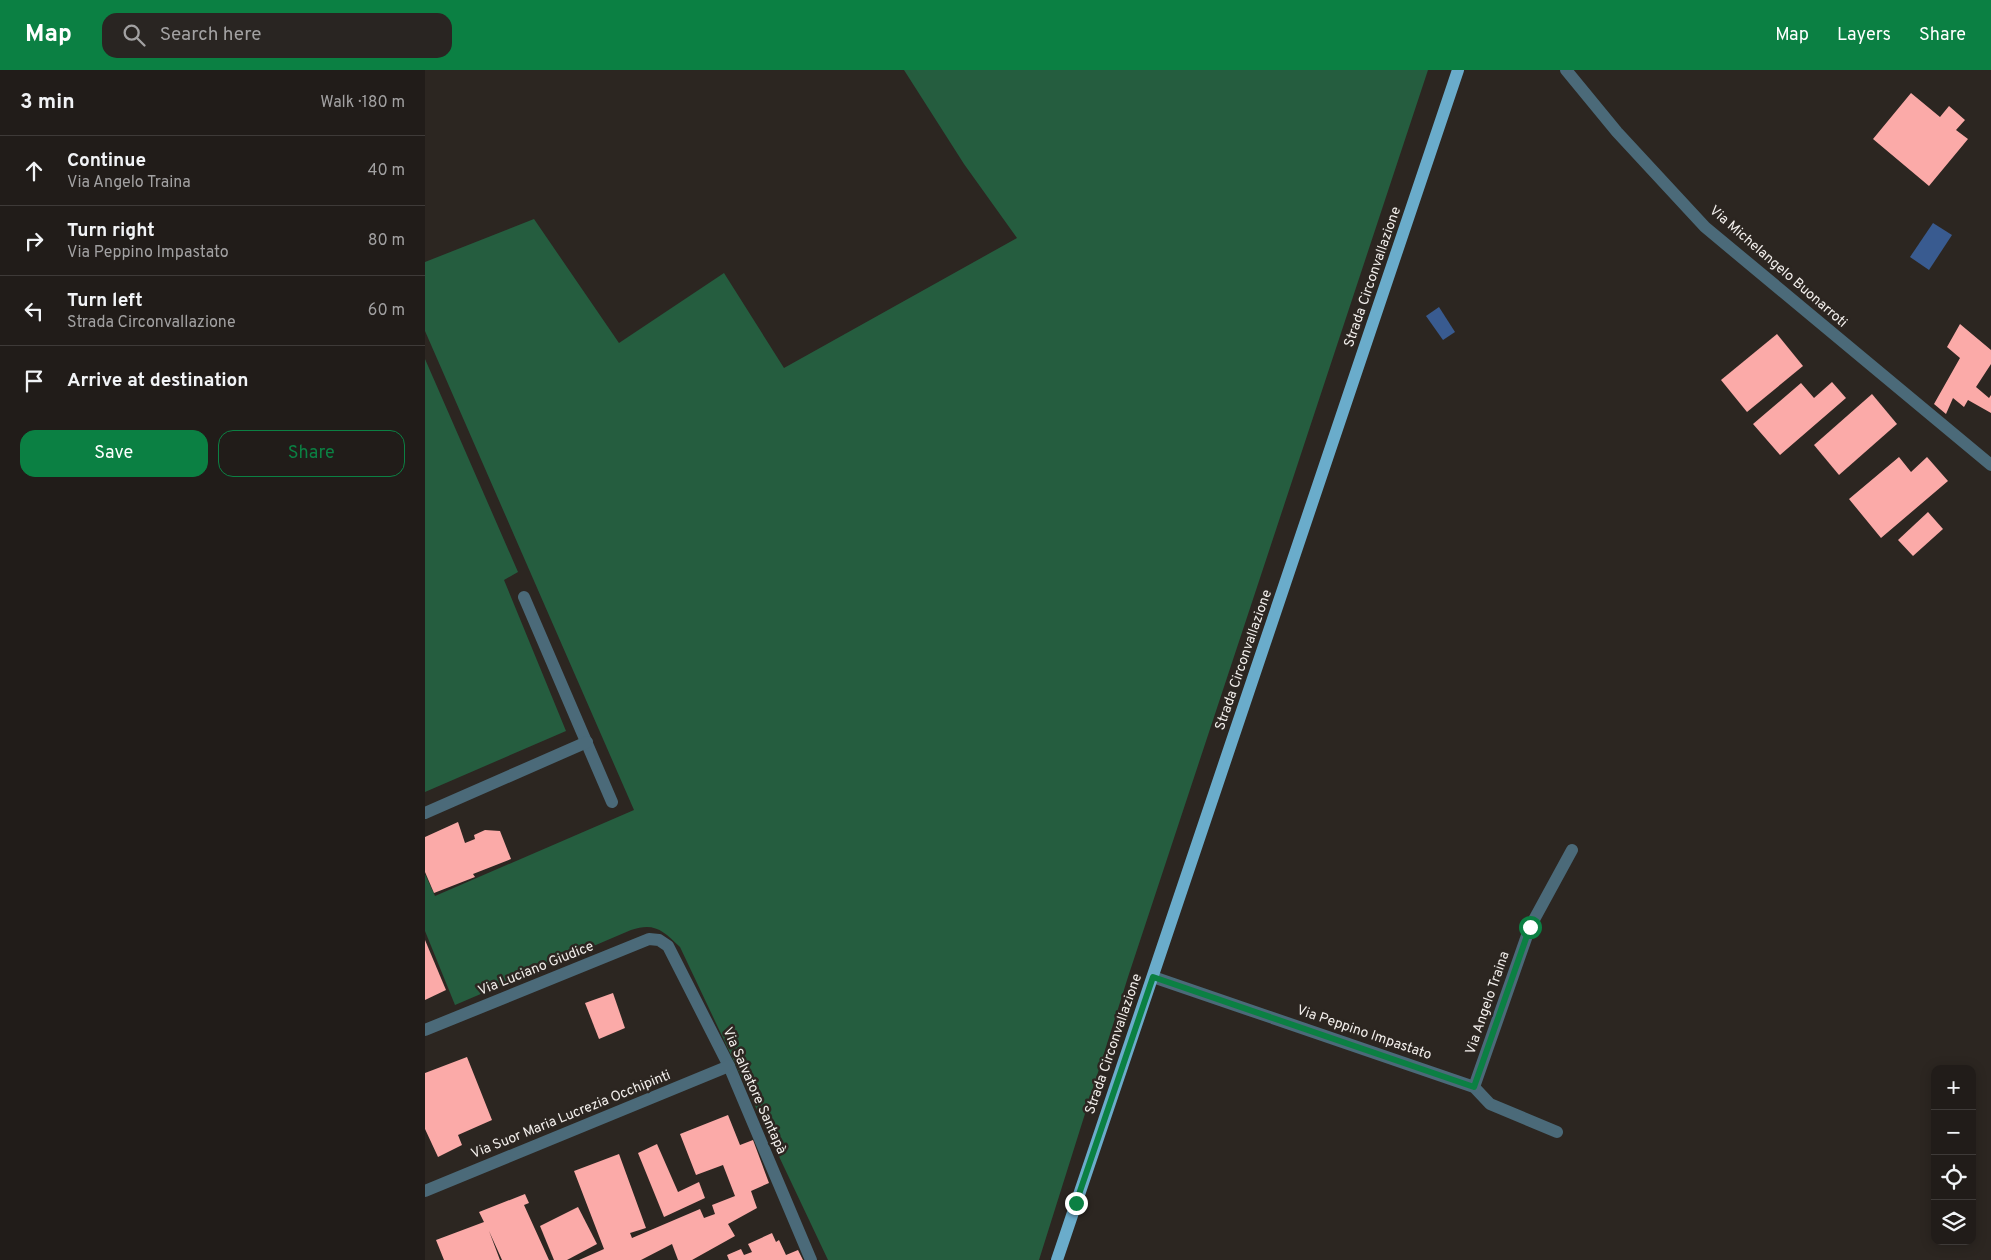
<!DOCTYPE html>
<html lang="en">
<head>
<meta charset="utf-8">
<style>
  :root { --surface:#211c19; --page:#292522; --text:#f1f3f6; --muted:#a2a1a2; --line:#3e3a38; --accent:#0b8043 }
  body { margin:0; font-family:Overpass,sans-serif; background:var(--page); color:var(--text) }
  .controls { position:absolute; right:15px; bottom:15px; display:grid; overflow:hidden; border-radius:10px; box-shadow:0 2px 12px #0003 }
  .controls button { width:45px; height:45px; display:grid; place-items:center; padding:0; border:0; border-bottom:1px solid var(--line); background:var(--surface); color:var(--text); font:25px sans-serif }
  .stop { position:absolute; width:15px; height:15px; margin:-11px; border:4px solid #0b8043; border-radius:50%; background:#fff }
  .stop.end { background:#0b8043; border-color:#fff; box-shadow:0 1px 5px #0008 }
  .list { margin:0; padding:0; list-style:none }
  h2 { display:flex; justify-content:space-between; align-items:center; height:65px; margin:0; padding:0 20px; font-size:21px }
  h2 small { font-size:16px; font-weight:400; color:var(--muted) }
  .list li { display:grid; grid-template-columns:32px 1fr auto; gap:15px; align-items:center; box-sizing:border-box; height:70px; padding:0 20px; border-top:1px solid var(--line) }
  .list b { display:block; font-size:19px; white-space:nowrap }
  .list p { margin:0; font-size:16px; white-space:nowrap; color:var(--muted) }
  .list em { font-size:16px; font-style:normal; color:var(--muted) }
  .actions { display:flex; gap:10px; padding:15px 20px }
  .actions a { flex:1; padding:11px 0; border:1px solid var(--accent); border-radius:15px; text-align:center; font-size:18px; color:var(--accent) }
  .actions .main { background:var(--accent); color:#fff }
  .icon { flex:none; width:28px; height:28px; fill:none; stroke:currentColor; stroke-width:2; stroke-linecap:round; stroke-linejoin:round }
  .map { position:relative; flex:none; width:1566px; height:1190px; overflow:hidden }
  header { display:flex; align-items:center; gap:30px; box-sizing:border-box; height:70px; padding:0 25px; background:var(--accent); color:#fff }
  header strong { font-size:24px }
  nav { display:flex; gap:28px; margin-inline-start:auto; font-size:18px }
  .search { width:350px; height:45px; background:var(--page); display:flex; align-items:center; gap:12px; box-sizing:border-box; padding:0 18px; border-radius:15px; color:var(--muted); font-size:19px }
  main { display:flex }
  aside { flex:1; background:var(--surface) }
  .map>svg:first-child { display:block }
  .green { fill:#255d3f }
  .water { fill:#395b90 }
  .building { fill:#fbaaa8 }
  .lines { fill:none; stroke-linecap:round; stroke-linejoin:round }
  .minor { stroke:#4b6a79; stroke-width:12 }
  .primary { stroke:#6aaccb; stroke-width:12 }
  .route { stroke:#0b8043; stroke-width:6 }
  .labels { text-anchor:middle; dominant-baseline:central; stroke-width:5; stroke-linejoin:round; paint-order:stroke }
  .street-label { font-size:14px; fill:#f2eeeb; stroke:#2c2621 }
</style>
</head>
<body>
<header>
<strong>Map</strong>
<div class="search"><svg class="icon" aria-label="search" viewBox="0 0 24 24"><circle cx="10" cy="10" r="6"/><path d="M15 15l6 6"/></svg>Search here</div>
<nav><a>Map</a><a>Layers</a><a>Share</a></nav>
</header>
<main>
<aside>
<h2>3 min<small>Walk · 180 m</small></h2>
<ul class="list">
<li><svg class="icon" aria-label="ahead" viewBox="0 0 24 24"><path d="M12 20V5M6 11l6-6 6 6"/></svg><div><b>Continue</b><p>Via Angelo Traina</p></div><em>40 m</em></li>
<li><svg class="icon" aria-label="right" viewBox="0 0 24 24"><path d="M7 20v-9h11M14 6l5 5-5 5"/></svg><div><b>Turn right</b><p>Via Peppino Impastato</p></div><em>80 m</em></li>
<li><svg class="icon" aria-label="left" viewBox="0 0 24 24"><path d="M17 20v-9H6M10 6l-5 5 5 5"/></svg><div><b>Turn left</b><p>Strada Circonvallazione</p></div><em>60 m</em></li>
<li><svg class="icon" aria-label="arrive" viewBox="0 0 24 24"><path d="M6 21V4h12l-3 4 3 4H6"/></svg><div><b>Arrive at destination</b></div></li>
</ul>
<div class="actions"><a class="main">Save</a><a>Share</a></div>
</aside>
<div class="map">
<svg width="1566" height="1190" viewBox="0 0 1566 1190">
  <rect width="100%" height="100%" fill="#2c2621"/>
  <g class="green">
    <path d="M479,0H1003L703,907L614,1190H403L255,877C238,860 229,852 206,860L30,935L0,861V804L10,826L209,740L0,261V192L109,149L194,273L299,203L359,298L592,168L539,94Z"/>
    <polygon points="0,289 93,502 79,510 141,661 0,722"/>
  </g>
  <g class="water">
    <polygon points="1508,153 1527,165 1504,200 1485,187"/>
    <polygon points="1014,237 1030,262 1018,270 1001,246"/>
  </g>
  <g class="building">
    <polygon points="1486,23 1515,47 1524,36 1540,50 1531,60 1543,69 1504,116 1448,69"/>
    <polygon points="1535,254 1566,280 1566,294 1551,317 1564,328 1566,325 1566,343 1543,330 1539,337 1528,328 1521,344 1509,334 1535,288 1522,277"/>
    <polygon points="1352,264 1378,296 1322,342 1296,310"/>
    <polygon points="1407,312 1421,328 1355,385 1328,354 1376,313 1389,328"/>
    <polygon points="1447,324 1472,354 1414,405 1389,375"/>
    <polygon points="1474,387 1486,402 1502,387 1523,411 1456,468 1424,429"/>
    <polygon points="1503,442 1518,459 1488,486 1473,470"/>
    <polygon points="33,752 40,773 50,769 49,765 60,760 75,761 86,789 48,804 50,807 9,823 0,802 0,767"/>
    <polygon points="0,870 21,920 0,930"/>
    <polygon points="188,923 200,958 174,969 160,933"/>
    <polygon points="42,987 67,1050 33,1065 37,1075 13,1087 0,1059 0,1003"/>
    <polygon points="303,1045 315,1075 328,1070 344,1113 326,1121 332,1138 303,1154 310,1166 267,1190 253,1190 247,1174 216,1190 154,1190 179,1179 149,1101 194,1084 221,1158 205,1163 207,1168 275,1139 279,1148 290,1144 287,1135 310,1126 298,1095 271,1105 255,1064"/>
    <polygon points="232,1074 253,1122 274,1112 280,1128 239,1147 213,1083"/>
    <polygon points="100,1124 104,1133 99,1135 124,1190 77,1190 64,1161 75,1190 19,1190 11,1170 59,1152 54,1142"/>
    <polygon points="153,1137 172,1174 142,1190 129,1190 115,1156"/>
    <polygon points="347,1163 351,1172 354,1170 361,1185 373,1180 378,1190 304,1190 302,1185 316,1179 319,1185 327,1182 323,1174"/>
  </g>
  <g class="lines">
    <g class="minor">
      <polyline points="1141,0 1192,62 1280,157 1566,395"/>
      <polyline points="99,527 187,732"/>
      <polyline points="0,743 162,672"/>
      <polyline points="728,907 1049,1017 1065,1034 1132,1062"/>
      <polyline points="0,960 224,869 234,870 243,876 304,996 386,1190"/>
      <polyline points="1049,1017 1105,857 1147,780"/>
      <polyline points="0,1121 304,996"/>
    </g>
    <polyline class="primary" points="632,1190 1033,0"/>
  </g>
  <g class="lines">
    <polyline class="route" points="651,1133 728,907 1049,1017 1105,857"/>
  </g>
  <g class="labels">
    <g class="street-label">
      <text transform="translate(1353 197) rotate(41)">Via Michelangelo Buonarroti</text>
      <text transform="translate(948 207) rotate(-71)">Strada Circonvallazione</text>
      <text transform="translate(819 590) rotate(-71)">Strada Circonvallazione</text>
      <text transform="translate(111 899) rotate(-22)">Via Luciano Giudice</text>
      <text transform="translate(1063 933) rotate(-71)">Via Angelo Traina</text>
      <text transform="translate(939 963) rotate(19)">Via Peppino Impastato</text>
      <text transform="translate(689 974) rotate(-71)">Strada Circonvallazione</text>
      <text transform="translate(329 1021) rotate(66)">Via Salvatore Santapà</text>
      <text transform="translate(146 1045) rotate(-22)">Via Suor Maria Lucrezia Occhipinti</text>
    </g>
  </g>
</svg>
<div class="controls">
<button>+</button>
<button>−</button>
<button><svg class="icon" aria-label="locate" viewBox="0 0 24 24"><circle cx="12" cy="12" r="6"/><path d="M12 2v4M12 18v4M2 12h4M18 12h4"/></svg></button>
<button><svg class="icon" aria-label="layers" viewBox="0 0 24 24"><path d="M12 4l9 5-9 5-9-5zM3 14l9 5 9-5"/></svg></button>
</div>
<div class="stop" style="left:1105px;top:857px"></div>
<div class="stop end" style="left:651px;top:1133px"></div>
</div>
</main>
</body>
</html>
